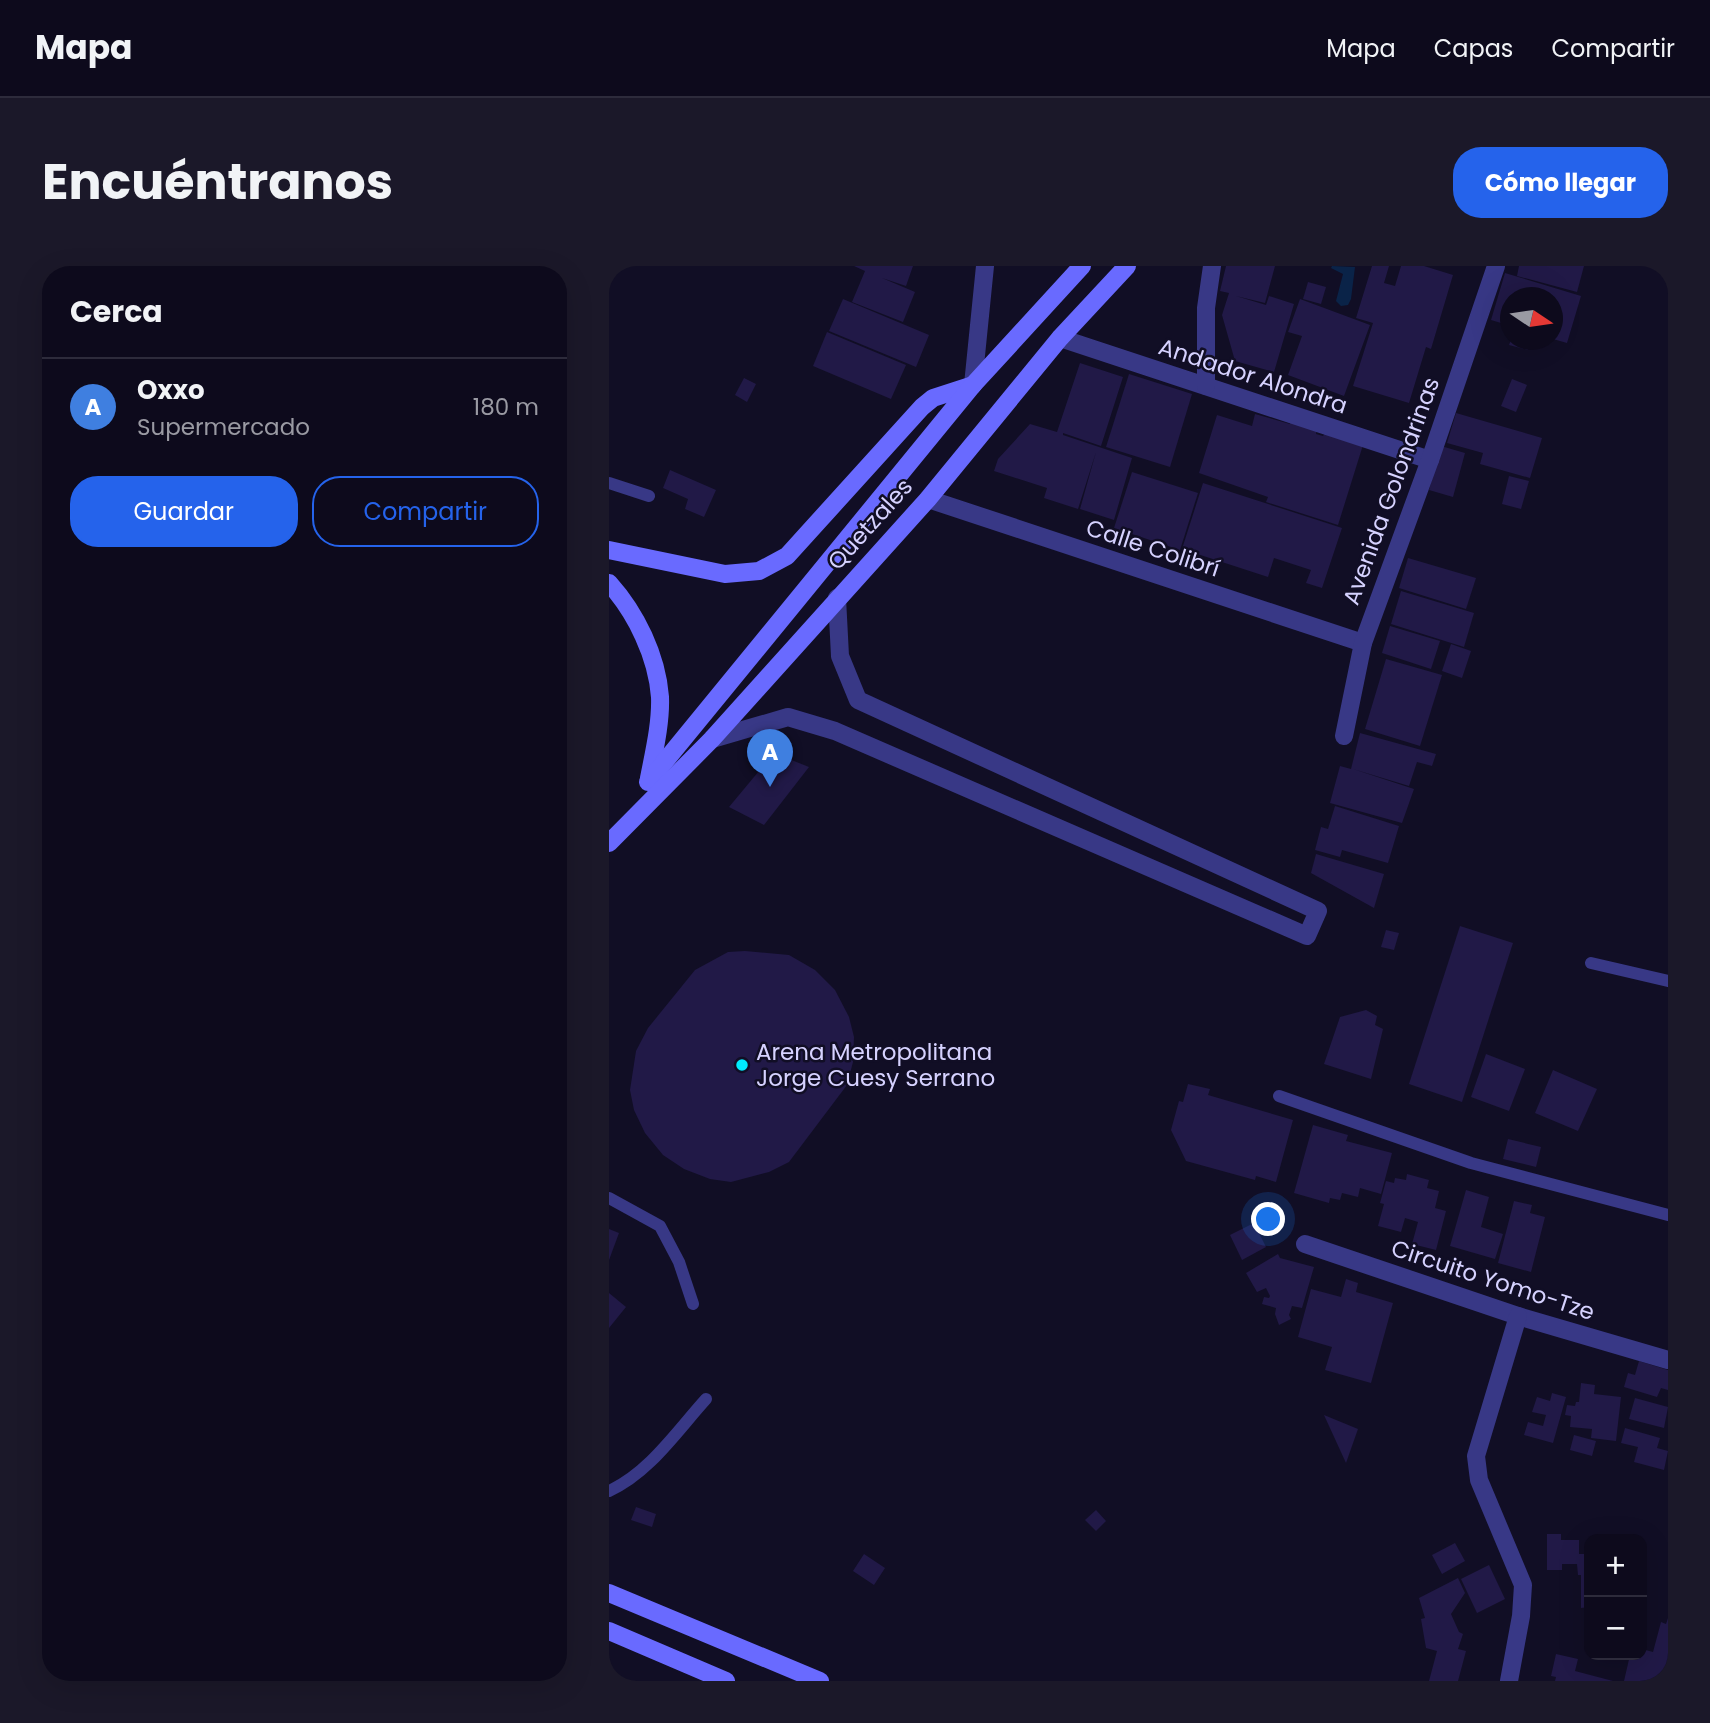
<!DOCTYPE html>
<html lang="es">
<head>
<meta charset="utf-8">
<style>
  :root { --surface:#0d0a1c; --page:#1b1829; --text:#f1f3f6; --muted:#9a9aa3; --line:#2d2b3b; --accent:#2563eb }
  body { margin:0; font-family:Poppins,sans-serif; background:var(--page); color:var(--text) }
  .controls { position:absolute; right:21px; bottom:21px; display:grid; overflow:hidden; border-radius:14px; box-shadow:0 7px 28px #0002 }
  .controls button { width:63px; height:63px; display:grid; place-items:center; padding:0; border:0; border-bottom:2px solid var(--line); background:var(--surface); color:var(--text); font:35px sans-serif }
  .compass { position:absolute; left:891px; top:21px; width:63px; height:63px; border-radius:50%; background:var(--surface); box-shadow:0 7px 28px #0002; rotate:103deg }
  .you { position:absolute; left:660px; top:954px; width:24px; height:24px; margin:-18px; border:5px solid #fff; border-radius:50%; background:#1a73e8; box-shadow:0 0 0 10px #1a73e833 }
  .badge { display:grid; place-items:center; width:46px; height:46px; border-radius:50%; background:var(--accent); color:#fff; font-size:23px; font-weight:700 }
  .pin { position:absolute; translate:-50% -58px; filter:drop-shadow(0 2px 4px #0008) }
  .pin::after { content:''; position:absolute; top:37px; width:24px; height:21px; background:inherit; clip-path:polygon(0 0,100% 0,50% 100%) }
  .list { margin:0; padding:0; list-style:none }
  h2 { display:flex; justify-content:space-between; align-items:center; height:91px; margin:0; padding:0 28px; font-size:30px }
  h2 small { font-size:23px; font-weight:400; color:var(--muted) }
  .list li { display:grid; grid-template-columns:46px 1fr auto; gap:21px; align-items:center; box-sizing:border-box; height:98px; padding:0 28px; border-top:2px solid var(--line) }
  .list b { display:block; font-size:26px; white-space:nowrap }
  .list p { margin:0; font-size:23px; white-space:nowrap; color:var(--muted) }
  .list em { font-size:23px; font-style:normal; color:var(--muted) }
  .actions { display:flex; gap:14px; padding:21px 28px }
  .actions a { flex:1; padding:16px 0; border:2px solid var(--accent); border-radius:28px; text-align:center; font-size:24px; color:var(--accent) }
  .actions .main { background:var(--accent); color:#fff }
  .map { position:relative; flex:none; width:1059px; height:1415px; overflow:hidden; border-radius:28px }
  header { display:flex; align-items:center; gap:42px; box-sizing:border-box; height:98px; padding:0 35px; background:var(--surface); border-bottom:2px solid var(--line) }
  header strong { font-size:33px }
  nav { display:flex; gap:38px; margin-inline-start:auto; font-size:24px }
  .intro { display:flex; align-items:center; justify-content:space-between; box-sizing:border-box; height:168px; padding:0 42px }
  h1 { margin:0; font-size:49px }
  .button { padding:18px 32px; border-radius:28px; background:var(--accent); color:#fff; font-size:24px; font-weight:700 }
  main { display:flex; gap:42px; padding:0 42px }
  aside { flex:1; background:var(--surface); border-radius:28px; box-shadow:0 7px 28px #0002 }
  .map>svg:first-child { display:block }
  .water { fill:#0a2348 }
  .building { fill:#211947 }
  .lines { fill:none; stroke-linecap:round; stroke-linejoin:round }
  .lane { stroke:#383886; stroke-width:12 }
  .street { stroke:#383886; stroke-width:18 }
  .secondary { stroke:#696aff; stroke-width:18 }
  .poi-dot { fill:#00ebfd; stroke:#110e25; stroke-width:2.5 }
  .labels { text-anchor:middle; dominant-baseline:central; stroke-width:5; stroke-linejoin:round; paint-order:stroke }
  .street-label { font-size:23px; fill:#d6d2ff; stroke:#110e25 }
  .poi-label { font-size:23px; fill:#d6d2ff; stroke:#110e25; text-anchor:start }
</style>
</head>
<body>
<header>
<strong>Mapa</strong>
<nav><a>Mapa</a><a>Capas</a><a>Compartir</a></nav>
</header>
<div class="intro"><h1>Encuéntranos</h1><a class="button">Cómo llegar</a></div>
<main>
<aside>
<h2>Cerca<small></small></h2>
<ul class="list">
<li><span class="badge" style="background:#3f7fe0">A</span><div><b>Oxxo</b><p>Supermercado</p></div><em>180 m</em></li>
</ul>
<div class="actions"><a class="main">Guardar</a><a>Compartir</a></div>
</aside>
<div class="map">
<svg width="1059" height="1415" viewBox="0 0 1059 1415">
  <rect width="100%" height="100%" fill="#110e25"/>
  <polygon class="water" points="723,0 746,1 742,33 739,39 732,40 727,35 734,8 722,2"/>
  <g class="building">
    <polygon points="245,0 304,0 297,20 273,12 306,26 294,56 243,36 256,5"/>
    <polygon points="617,0 666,0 656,37 627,30 657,39 660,30 685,38 665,106 626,95 613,49 620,27 611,25"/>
    <polygon points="763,0 780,0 775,17 786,20 792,0 815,0 844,9 822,83 817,81 800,137 744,120 764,57 747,52"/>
    <polygon points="910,0 975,0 968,26 908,10"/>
    <polygon points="896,7 972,30 958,77 944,73 944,32 902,32 902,60 882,54"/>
    <polygon points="699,16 717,21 712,38 694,33"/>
    <polygon points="234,33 320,69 307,101 220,65"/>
    <polygon points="691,33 761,59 735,130 679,109 693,70 679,66"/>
    <polygon points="218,66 297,99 282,133 204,100"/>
    <polygon points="902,74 922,74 919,84 900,79"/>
    <polygon points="471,97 514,111 492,180 454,167 454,169 523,192 505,254 471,243 487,186 469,243 435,232 438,222 385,205 389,193 421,158 448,166"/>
    <polygon points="520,108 583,128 561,201 497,181"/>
    <polygon points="135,112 147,118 138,136 126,129"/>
    <polygon points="903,113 918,119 907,146 892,140"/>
    <polygon points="847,147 933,172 921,212 871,198 874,187 838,177"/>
    <polygon points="646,148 681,158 682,154 708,162 707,168 714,170 716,167 754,179 729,259 657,236 659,231 590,207 608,149 643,160"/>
    <polygon points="832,180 856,187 844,231 820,224"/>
    <polygon points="61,204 107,224 95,251 76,243 79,233 54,222"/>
    <polygon points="523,206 589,227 571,284 505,262"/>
    <polygon points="900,210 920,215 912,243 893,238"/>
    <polygon points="594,217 733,262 713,322 697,317 702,304 665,292 659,311 573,283"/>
    <polygon points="799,292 867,312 857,343 790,322"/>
    <polygon points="792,325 865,347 855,381 782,358"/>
    <polygon points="781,360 831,375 822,403 773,387"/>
    <polygon points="842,378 862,385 853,412 833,405"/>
    <polygon points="777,393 833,409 811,480 756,463"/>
    <polygon points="751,467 827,488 823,500 808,496 800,520 744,503 805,523 793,557 721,537 731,500 742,503"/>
    <polygon points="165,487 200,501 155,559 120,541"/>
    <polygon points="726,540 790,560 779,597 733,584 731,591 706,584 712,561 719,563"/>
    <polygon points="707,588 775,608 765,642 702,607"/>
    <polygon points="851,660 904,677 853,836 800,818"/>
    <polygon points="777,664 790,667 785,684 772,681"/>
    <polygon points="136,685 180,689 206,704 226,724 240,751 245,771 244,796 238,819 180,896 160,906 122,916 101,913 75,903 54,889 36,867 25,844 21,824 27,785 39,762 86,704 119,686"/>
    <polygon points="757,744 768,750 766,759 774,763 762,813 715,798 731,751"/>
    <polygon points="877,788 916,803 900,845 862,831"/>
    <polygon points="944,804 988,823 969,865 926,847"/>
    <polygon points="579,818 601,823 599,829 684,854 667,916 647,910 646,914 577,895 562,864 570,835 574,836"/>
    <polygon points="704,859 739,869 737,875 783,887 772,928 751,922 749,931 733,927 731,934 721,932 720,937 685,927"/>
    <polygon points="899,873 932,881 927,901 894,893"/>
    <polygon points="798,908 820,914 818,922 830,925 826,942 837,945 827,984 803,978 809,956 796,952 792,966 769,960 775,938 771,937 777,915 785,917 786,912 797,914"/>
    <polygon points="857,924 880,931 872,961 894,968 886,993 841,980"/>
    <polygon points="905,935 923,939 921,947 936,951 922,1006 889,997"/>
    <polygon points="645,957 657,981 633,994 621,969"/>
    <polygon points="0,963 10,967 0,994"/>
    <polygon points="669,988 671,992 705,1001 693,1042 683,1040 680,1049 682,1053 670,1059 666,1048 667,1042 653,1038 655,1031 660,1032 661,1030 657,1022 648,1026 637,1007"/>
    <polygon points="737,1013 749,1017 747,1026 784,1037 762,1117 716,1104 723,1081 689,1071 702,1023 732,1031"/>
    <polygon points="0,1027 17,1041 0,1062"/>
    <polygon points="1030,1095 1059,1104 1059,1124 1052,1122 1048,1131 1015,1121 1019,1107 1026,1109"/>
    <polygon points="972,1117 986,1119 985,1128 1012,1131 1007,1175 982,1172 983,1163 961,1161 962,1150 956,1149 958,1139 966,1140 967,1136 970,1136"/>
    <polygon points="943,1127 957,1131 944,1177 915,1169 919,1156 934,1160 937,1149 923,1146 928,1131 941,1135"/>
    <polygon points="1026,1132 1059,1141 1055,1162 1020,1153"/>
    <polygon points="715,1149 749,1163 737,1197"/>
    <polygon points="1016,1162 1051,1172 1048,1182 1059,1185 1055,1204 1025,1196 1029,1181 1012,1177"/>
    <polygon points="965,1169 987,1175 983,1190 961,1184"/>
    <polygon points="27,1241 47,1248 43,1261 22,1254"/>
    <polygon points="487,1244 497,1255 487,1265 476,1254"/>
    <polygon points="938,1268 952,1268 952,1274 970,1274 970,1288 980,1288 980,1341 972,1342 972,1309 969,1309 968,1298 953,1298 953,1304 938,1304"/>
    <polygon points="846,1277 856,1295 833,1308 823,1289"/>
    <polygon points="255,1288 276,1302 265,1319 244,1305"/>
    <polygon points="880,1299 896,1333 868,1347 852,1313"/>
    <polygon points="849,1312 856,1327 842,1348 850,1366 854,1368 849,1383 857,1385 849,1415 820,1415 828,1385 817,1382 812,1353 816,1352 810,1332"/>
    <polygon points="1059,1352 1059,1415 1015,1415 1021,1389 1033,1389 1033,1383 1044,1386 1052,1356 1057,1358"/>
    <polygon points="947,1388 969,1393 966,1405 1004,1415 946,1415 947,1411 942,1410"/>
  </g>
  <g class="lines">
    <g class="lane">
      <polyline points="0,217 40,230"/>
      <polyline points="982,697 1059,715"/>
      <polyline points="670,830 862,897 1059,949"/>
      <polyline points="0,932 51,960 70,996 84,1038"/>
      <path d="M0,1225C40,1207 68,1165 97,1133"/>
    </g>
    <g class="street">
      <polyline points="451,72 821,194"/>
      <polyline points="364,119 376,0"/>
      <polyline points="597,120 597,42 603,0"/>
      <polyline points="319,233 754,377"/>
      <polyline points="735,470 754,377 821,194 887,0"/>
      <polyline points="103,473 179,451 226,465 698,670 709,645 249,434 231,390 228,332"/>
      <polyline points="696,978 909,1050 1059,1094"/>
      <polyline points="900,1415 912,1350 914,1319 870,1214 867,1190 909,1050"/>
    </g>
    <g class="secondary">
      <polyline points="0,284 116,308 150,305 178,290 313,141 324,132 364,119"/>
      <path d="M0,317C27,347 48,390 51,431C52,457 45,486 40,512"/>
      <polyline points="39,516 363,120 473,0"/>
      <polyline points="0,577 103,473 319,233 451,72 518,0"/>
      <polyline points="0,1327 211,1415"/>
      <polyline points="0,1365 117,1415"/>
    </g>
  </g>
  <circle class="poi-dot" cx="133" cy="799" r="7"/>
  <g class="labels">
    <g class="street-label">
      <text transform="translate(644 110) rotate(18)">Andador Alondra</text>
      <text transform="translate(782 225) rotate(-70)">Avenida Golondrinas</text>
      <text transform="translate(261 258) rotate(-48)">Quetzales</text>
      <text transform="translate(544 282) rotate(18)">Calle Colibrí</text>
      <text transform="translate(884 1014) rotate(18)">Circuito Yomo-Tze</text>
    </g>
    <g class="poi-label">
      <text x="147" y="786">Arena Metropolitana<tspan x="147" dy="26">Jorge Cuesy Serrano</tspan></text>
    </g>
  </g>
</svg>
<div class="controls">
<button>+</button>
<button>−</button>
</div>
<svg class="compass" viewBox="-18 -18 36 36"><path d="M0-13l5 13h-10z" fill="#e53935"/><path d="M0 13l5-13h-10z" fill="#9a9aa3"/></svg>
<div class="you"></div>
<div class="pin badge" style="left:161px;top:521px;background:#3f7fe0">A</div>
</div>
</main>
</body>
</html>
